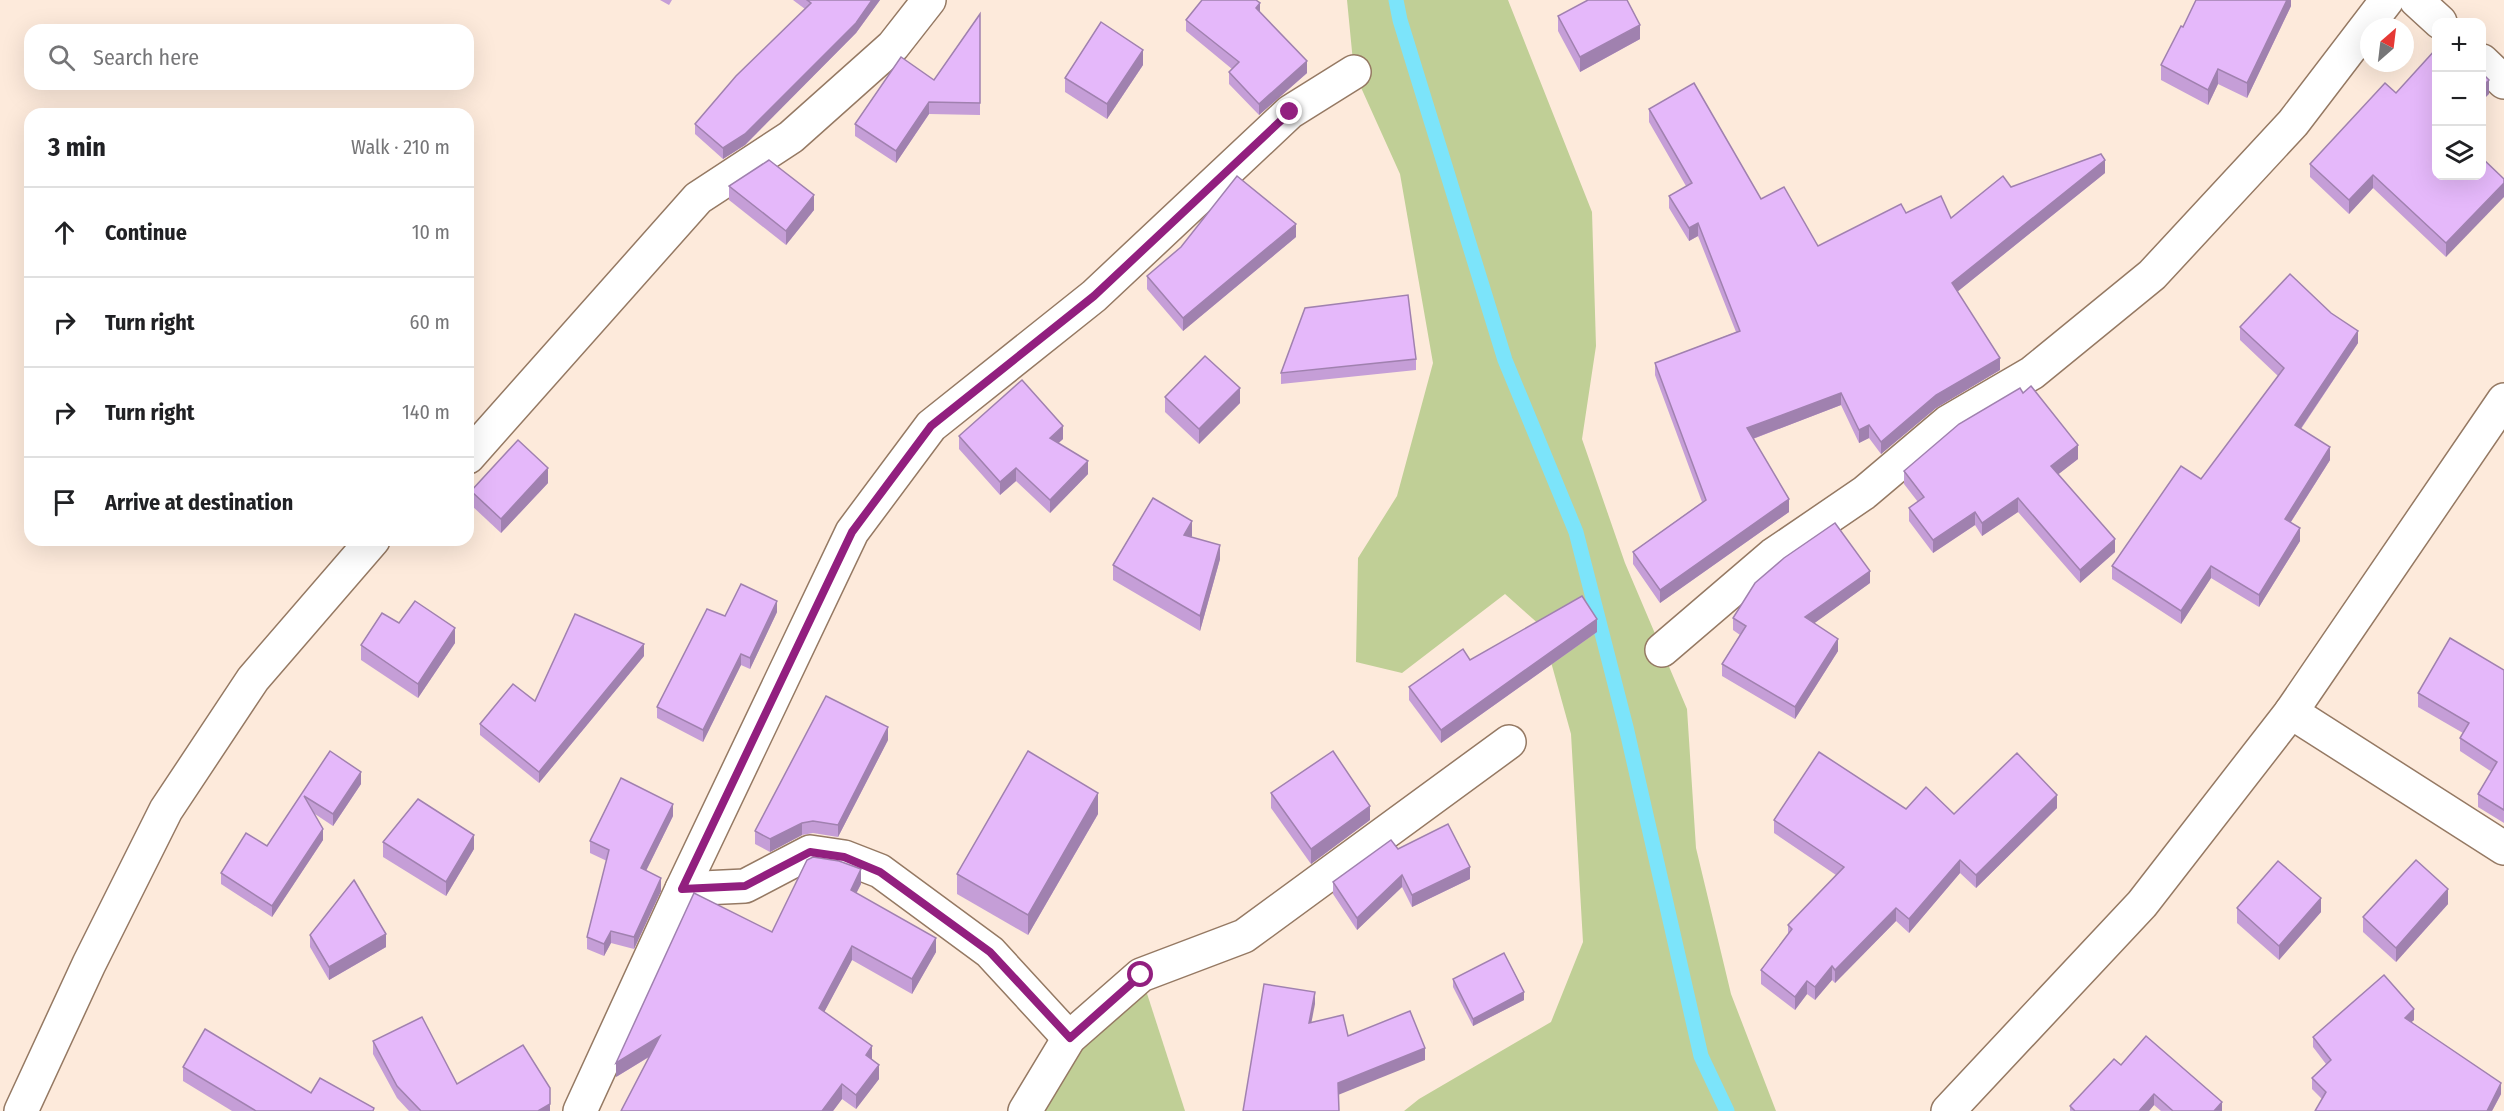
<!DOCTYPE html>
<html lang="en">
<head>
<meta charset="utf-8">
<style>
  :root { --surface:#fff; --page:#f6f6f6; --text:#202124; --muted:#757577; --line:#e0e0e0 }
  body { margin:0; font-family:"Fira Sans Condensed",sans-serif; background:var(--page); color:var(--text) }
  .controls { position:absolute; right:18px; top:18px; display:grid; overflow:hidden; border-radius:12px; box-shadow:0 6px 24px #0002 }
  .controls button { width:54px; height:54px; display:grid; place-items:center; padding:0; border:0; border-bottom:2px solid var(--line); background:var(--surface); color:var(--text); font:30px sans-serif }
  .compass { position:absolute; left:2360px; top:18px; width:54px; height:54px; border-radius:50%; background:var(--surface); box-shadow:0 6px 24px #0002; rotate:28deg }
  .stop { position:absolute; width:18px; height:18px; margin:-14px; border:4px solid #921f7f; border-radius:50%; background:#fff }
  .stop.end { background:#921f7f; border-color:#fff; box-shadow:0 2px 6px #0008 }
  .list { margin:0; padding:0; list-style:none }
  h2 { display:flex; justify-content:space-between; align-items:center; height:78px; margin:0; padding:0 24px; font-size:26px }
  h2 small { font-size:20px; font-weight:400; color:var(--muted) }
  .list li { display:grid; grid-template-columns:39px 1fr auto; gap:18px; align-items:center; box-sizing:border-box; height:90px; padding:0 24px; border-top:2px solid var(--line) }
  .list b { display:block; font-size:22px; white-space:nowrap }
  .list em { font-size:20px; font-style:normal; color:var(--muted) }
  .icon { flex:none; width:33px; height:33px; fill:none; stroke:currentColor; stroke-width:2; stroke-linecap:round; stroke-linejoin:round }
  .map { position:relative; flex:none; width:2504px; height:1111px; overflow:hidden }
  .search { position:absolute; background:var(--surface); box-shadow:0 6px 24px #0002; left:24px; top:24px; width:450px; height:66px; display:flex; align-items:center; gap:15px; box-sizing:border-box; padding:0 21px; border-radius:18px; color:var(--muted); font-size:22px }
  .panel { position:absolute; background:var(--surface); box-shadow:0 6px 24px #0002; left:24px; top:108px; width:450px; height:438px; border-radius:18px }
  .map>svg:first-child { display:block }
  .green { fill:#c0cf96 }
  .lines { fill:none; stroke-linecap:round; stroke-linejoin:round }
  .stream { stroke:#7ce4fa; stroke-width:15 }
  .street-casing { stroke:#957963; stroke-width:36 }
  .secondary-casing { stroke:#957963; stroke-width:36 }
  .street { stroke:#fff; stroke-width:33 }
  .secondary { stroke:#fff; stroke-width:33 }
  .wall { fill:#c59ed7 }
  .shaded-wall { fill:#a081af }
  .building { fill:#e5b8fa; stroke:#a081af; stroke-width:1.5 }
  .route { stroke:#921f7f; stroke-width:8 }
</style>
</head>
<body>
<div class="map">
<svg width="2504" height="1111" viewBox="0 0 2504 1111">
  <rect width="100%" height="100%" fill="#fdeadb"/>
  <g class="green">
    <polygon points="1347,0 1508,0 1592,212 1596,346 1582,439 1625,563 1687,709 1696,848 1731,994 1776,1111 1404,1111 1419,1099 1551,1022 1583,942 1571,734 1541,626 1505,594 1402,673 1356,662 1358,558 1397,496 1433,363 1400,174 1354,72"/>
    <polygon points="1141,975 1185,1111 1025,1111"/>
  </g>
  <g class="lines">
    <polyline class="stream" points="1396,0 1400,20 1505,360 1576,532 1626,727 1701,1056 1727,1111"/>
    <g class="street-casing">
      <g id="street">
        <polyline points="2416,0 2440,22"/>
        <polyline points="2482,61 2504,82"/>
        <polyline points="468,457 698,198 791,137 893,46 929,0"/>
        <polyline points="1662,650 1773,555 1864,493 1948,422 2032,373 2152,275 2293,123 2387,0"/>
        <polyline points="2291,712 2504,848"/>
        <polyline points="682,889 745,886 810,852 844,857 880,871 990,952 1069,1038"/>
        <polyline points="21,1111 89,964 166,810 253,679 373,540"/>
        <polyline points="580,1111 682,889 852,532 931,426 1094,296 1290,112 1354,72"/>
        <polyline points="1025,1111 1069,1038 1141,975 1244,936 1509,742"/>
      </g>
    </g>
    <g class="secondary-casing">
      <polyline id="secondary" points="1948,1111 2142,904 2291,712 2504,400"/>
    </g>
    <use href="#street" class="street"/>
    <use href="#secondary" class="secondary"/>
  </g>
  <g class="wall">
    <polygon points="660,0 672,0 669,5"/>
    <polygon points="793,0 880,0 856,33 745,145 723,159 695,134 695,124 805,9"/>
    <polygon points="2291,0 2291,6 2247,98 2218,84 2208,105 2161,80 2161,65 2183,27"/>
    <polygon points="1260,13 1307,73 1259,115 1229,84 1229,72 1232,69 1186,31 1186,20"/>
    <polygon points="980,14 980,115 929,114 896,163 855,136 855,124 934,80"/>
    <polygon points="1558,16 1640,39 1580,72 1558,31"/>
    <polygon points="1143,65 1107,119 1065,92 1065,78"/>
    <polygon points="1649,109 1818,246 1906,213 1951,218 2011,187 2105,173 1957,292 2000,370 1936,408 1881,454 1869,438 1859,443 1841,405 1753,439 1789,512 1660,603 1633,564 1633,552 1702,502 1655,375 1655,363 1736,332 1698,236 1689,241 1669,208 1669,196 1686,186 1649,122"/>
    <polygon points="2310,164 2436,176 2481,176 2446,257 2373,188 2349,214 2310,177"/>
    <polygon points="729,186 814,210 786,245 729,200"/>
    <polygon points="1296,237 1183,331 1147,289 1147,276"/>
    <polygon points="2240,327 2358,343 2301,429 2330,460 2291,522 2300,541 2259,607 2211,578 2181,624 2112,579 2112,566 2201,479 2278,376 2240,340"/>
    <polygon points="1416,359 1416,370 1281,384 1281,373"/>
    <polygon points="2023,393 2078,459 2058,474 2115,552 2080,583 2018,512 1982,536 1975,525 1933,553 1909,521 1909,508 1918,502 1904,484 1904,471"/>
    <polygon points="1165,397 1240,403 1199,444 1165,412"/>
    <polygon points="959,436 1063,439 1058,443 1088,474 1050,513 1016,481 1000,495 959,449"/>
    <polygon points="548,483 501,533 471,505 471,491"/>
    <polygon points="1192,536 1191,537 1220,559 1200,631 1113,580 1113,565"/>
    <polygon points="1870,583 1814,623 1838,651 1795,719 1722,676 1722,664 1740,635 1733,630 1733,618"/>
    <polygon points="777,612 750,669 741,665 703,742 657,718 657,707 725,616"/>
    <polygon points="399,623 455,643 418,698 361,660 361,645"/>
    <polygon points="1597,632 1441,743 1409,700 1409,687 1470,660"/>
    <polygon points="644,656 539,783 480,735 480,724"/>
    <polygon points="2504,670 2504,823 2478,807 2478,794 2492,772 2460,751 2460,738 2463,733 2418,707 2418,693"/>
    <polygon points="888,740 838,837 813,833 802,835 770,852 755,844 755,831"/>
    <polygon points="330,751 361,784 333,826 315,814 323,840 272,917 221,884 221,873 267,846"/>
    <polygon points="1271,793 1370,820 1311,864 1271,808"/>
    <polygon points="2057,808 1976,888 1960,873 1909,933 1896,921 1835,983 1832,980 1815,1000 1807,994 1795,1010 1761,984 1761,970 1788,934 1788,925 1836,875 1774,833 1774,820 1906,809 1954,814"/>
    <polygon points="1098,814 1028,935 957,894 957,874"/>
    <polygon points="673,816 646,871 661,891 634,949 611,943 604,956 587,949 587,937 607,861 590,853 590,841"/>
    <polygon points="383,842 474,849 446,896 383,857"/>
    <polygon points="1398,849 1470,879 1412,907 1402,887 1357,930 1333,894 1333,882"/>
    <polygon points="861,884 856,893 936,952 912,994 852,960 824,1012 872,1060 879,1079 856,1109 842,1099 833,1111 621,1111 649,1057 616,1077 772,932"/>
    <polygon points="2448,904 2396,962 2363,932 2363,917"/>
    <polygon points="2237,908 2321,912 2279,960 2237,923"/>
    <polygon points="310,935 386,947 329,980 310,947"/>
    <polygon points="1453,979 1524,1000 1473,1026 1453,987"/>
    <polygon points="2414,1020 2411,1022 2501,1094 2492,1111 2315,1111 2322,1099 2312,1089 2312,1078 2326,1064 2313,1047 2313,1037"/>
    <polygon points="373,1041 457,1084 550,1111 409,1111 397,1098 373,1054"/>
    <polygon points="2121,1065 2222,1111 2161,1111 2154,1105 2149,1111 2070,1111 2070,1106"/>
    <polygon points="183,1067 311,1093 374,1111 232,1111 183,1081"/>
  </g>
  <g class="shaded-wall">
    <polygon points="872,0 880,0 856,33 745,145 723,159 723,148"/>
    <polygon points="2287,0 2291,0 2291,6 2247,98 2247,83"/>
    <polygon points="1260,3 1260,15 1256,8"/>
    <polygon points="1640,25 1640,39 1580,72 1580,57"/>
    <polygon points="1143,50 1143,65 1107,119 1107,104"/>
    <polygon points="1307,61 1307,73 1259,115 1259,104"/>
    <polygon points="2218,69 2218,84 2208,105 2208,90"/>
    <polygon points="2489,80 2489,94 2481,102 2481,88"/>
    <polygon points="929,102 929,114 896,163 896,151"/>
    <polygon points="2105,160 2105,173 1952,296 1952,283"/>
    <polygon points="2373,175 2373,188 2349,214 2349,200"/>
    <polygon points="2504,183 2504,197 2446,257 2446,243"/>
    <polygon points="814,195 814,210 786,245 786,231"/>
    <polygon points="1698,223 1698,236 1689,241 1689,228"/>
    <polygon points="1296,224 1296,237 1183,331 1183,318"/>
    <polygon points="2358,331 2358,343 2295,437 2295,425"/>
    <polygon points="2000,358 2000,370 1936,408 1881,454 1881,442 1936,395"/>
    <polygon points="1240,388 1240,403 1199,444 1199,429"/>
    <polygon points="1841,393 1841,405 1747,441 1747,428"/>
    <polygon points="1869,425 1869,438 1859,443 1859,430"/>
    <polygon points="1063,426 1063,439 1050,451 1050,438"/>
    <polygon points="2078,445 2078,459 2051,480 2051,466"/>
    <polygon points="2330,447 2330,460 2285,531 2285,519"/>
    <polygon points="1088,461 1088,474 1050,513 1050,500"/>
    <polygon points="548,468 548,483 501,533 501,519"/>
    <polygon points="1016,468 1016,481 1000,495 1000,482"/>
    <polygon points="2018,498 2018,512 1982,536 1982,523"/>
    <polygon points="1789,499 1789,512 1660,603 1660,590"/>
    <polygon points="1975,512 1975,525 1933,553 1933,540"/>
    <polygon points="1192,521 1192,536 1184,549 1184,535"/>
    <polygon points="2300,528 2300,541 2259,607 2259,595"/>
    <polygon points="2115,539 2115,552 2080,583 2080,570"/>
    <polygon points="1220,545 1220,559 1200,631 1200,616"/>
    <polygon points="2211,566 2211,578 2181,624 2181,611"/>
    <polygon points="1870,571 1870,583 1805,630 1805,617"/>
    <polygon points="777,601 777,612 750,669 750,658"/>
    <polygon points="1597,619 1597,632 1441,743 1441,730"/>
    <polygon points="455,628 455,643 418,698 418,684"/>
    <polygon points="1838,639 1838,651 1795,719 1795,707"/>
    <polygon points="644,644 644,656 539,783 539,772"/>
    <polygon points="741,654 741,665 703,742 703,730"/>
    <polygon points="888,727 888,740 838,837 838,825"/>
    <polygon points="361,772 361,784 333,826 333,814"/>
    <polygon points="1098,793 1098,814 1028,935 1028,915"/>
    <polygon points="2057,795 2057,808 1976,888 1976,875"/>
    <polygon points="673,804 673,816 641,881 641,868"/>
    <polygon points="1370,806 1370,820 1311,864 1311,849"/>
    <polygon points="802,823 802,835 770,852 770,839"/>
    <polygon points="323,829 323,840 272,917 272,906"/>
    <polygon points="474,835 474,849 446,896 446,882"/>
    <polygon points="1960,860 1960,873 1909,933 1909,919"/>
    <polygon points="1470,867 1470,879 1412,907 1412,895"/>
    <polygon points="861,869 861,884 851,904 851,890"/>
    <polygon points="1402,875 1402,887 1357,930 1357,918"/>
    <polygon points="661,878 661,891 634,949 634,937"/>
    <polygon points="2448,889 2448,904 2396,962 2396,948"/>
    <polygon points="2321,898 2321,912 2279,960 2279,946"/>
    <polygon points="1896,908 1896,921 1835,983 1835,970"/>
    <polygon points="611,931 611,943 604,956 604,944"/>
    <polygon points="386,934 386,947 329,980 329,967"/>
    <polygon points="936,938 936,952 912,994 912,979"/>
    <polygon points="852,946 852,960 819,1022 819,1008"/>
    <polygon points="1832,966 1832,980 1815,1000 1815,987"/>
    <polygon points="1807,981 1807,994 1795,1010 1795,997"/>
    <polygon points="1315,992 1315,1004 1309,1035 1309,1023"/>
    <polygon points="1524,992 1524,1000 1473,1026 1473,1019"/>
    <polygon points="2414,1009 2414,1020 2405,1028 2405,1018"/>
    <polygon points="660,1036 660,1050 616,1077 616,1063"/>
    <polygon points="872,1046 872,1061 866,1055"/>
    <polygon points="1425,1048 1425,1060 1338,1095 1338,1083"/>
    <polygon points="879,1065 879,1079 856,1109 856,1095"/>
    <polygon points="2501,1083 2501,1094 2492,1111 2487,1111"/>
    <polygon points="842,1084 842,1099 833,1111 822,1111"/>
    <polygon points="2154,1094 2154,1105 2149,1111 2139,1111"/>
    <polygon points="2222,1102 2222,1111 2214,1111"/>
    <polygon points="550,1104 550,1111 538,1111"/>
  </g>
  <g class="building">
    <polygon points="807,0 872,0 856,23 745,134 723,148 695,124 736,76 811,3"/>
    <polygon points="1202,0 1256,0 1260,3 1256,8 1307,61 1259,104 1229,72 1239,62 1186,20"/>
    <polygon points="1588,0 1627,0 1640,25 1580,57 1558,16"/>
    <polygon points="2196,0 2287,0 2247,83 2218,69 2208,90 2161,65 2181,26 2183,27"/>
    <polygon points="980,14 980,103 929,102 896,151 855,124 901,57 934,80"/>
    <polygon points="1101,22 1143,50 1107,104 1065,78"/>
    <polygon points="2436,49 2436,176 2481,176 2481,157 2504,179 2504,183 2446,243 2373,175 2349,200 2310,164 2385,83 2396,93"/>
    <polygon points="2481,72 2489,80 2481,88"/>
    <polygon points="1694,83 1761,199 1784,187 1818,246 1901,204 1906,213 1941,196 1951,218 2003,176 2011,187 2101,154 2105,160 1952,283 2000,358 1936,395 1881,442 1869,425 1859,430 1841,393 1747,428 1789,499 1660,590 1633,552 1706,500 1655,363 1740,331 1698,223 1689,228 1669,196 1692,183 1649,109"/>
    <polygon points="769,160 814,195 786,231 729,186"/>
    <polygon points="1237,176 1296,224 1183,318 1147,276 1181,247"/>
    <polygon points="2290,274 2331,313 2358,331 2295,425 2330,447 2285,519 2300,528 2259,595 2211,566 2181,611 2112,566 2181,466 2201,479 2284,368 2240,327"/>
    <polygon points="1408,295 1416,359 1281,373 1305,308"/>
    <polygon points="1205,356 1240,388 1199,429 1165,397"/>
    <polygon points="1022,380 1063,426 1050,438 1088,461 1050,500 1016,468 1000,482 959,436"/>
    <polygon points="2031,386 2078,445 2051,466 2115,539 2080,570 2018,498 1982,523 1975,512 1933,540 1909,508 1924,497 1904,471 1959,424 2020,388 2023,393"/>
    <polygon points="518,440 548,468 501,519 471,491"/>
    <polygon points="1153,498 1192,521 1184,535 1220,545 1200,616 1113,565"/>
    <polygon points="1835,523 1870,571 1805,617 1838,639 1795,707 1722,664 1746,626 1733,618 1755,583 1784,558"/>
    <polygon points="741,584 777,601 750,658 741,654 703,730 657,707 707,609 725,616"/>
    <polygon points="1582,596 1597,619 1441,730 1409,687 1463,649 1470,660"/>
    <polygon points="415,601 455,628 418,684 361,645 382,613 399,623"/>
    <polygon points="575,614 644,644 539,772 480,724 513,684 535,701"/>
    <polygon points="2450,638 2504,670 2504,810 2478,794 2497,762 2460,738 2469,723 2418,693"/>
    <polygon points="826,696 888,727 838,825 813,821 802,823 770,839 755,831"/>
    <polygon points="330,751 361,772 333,814 304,796 323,829 272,906 221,873 246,833 267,846"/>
    <polygon points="1028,751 1098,793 1028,915 957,874"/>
    <polygon points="1333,751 1370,806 1311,849 1271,793"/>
    <polygon points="1819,752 1906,809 1926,787 1954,814 2017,753 2057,795 1976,875 1960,860 1909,919 1896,908 1835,970 1832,966 1815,987 1807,981 1795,997 1761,970 1792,929 1788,925 1844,867 1774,820"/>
    <polygon points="621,778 673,804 641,868 661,878 634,937 611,931 604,944 587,937 609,850 590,841"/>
    <polygon points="418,799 474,835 446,882 383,842"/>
    <polygon points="1448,824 1470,867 1412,895 1402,875 1357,918 1333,882 1391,840 1398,849"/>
    <polygon points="813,857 839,861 861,869 851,890 936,938 912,979 852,946 819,1008 872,1046 866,1055 879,1065 856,1095 842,1084 822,1111 621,1111 660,1036 616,1063 694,893 772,932 807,860"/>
    <polygon points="2416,860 2448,889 2396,948 2363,917"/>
    <polygon points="2278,861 2321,898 2279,946 2237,908"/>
    <polygon points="354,880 386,934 329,967 310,935"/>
    <polygon points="1504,953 1524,992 1473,1019 1453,979"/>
    <polygon points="2384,975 2414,1009 2405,1018 2501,1083 2487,1111 2315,1111 2326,1092 2312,1078 2331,1060 2313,1037"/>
    <polygon points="1264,984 1315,992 1309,1023 1343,1015 1348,1036 1410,1011 1425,1048 1338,1083 1339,1111 1243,1111"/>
    <polygon points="422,1017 457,1084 523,1045 550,1088 550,1104 538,1111 421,1111 397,1086 373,1041"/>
    <polygon points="205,1029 311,1093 320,1078 374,1108 373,1111 256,1111 183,1067"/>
    <polygon points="2146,1036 2222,1102 2214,1111 2173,1111 2154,1094 2139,1111 2075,1111 2070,1106 2114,1059 2121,1065"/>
  </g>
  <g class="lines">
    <polyline class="route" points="1141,975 1070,1038 990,952 880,872 844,857 810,852 745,886 682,889 852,532 931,426 1094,296 1290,112"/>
  </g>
</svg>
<div class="controls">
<button>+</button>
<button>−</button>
<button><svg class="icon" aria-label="layers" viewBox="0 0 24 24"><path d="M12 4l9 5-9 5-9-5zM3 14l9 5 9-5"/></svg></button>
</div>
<svg class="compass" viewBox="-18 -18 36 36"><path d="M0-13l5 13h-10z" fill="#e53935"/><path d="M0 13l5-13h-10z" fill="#757577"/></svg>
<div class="stop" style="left:1141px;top:975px"></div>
<div class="stop end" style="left:1290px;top:112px"></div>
<div class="search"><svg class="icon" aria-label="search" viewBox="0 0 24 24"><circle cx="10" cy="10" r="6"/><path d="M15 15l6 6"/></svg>Search here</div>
<section class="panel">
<h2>3 min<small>Walk · 210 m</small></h2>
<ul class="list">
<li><svg class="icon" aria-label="ahead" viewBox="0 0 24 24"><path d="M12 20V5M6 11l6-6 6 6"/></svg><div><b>Continue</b></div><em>10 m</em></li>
<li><svg class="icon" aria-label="right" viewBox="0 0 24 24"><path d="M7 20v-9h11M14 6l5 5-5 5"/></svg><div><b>Turn right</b></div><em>60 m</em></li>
<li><svg class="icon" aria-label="right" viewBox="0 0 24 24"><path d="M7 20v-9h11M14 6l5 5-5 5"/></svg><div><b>Turn right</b></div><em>140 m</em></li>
<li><svg class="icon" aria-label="arrive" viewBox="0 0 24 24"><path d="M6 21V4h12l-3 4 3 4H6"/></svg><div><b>Arrive at destination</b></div></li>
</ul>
</section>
</div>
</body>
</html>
